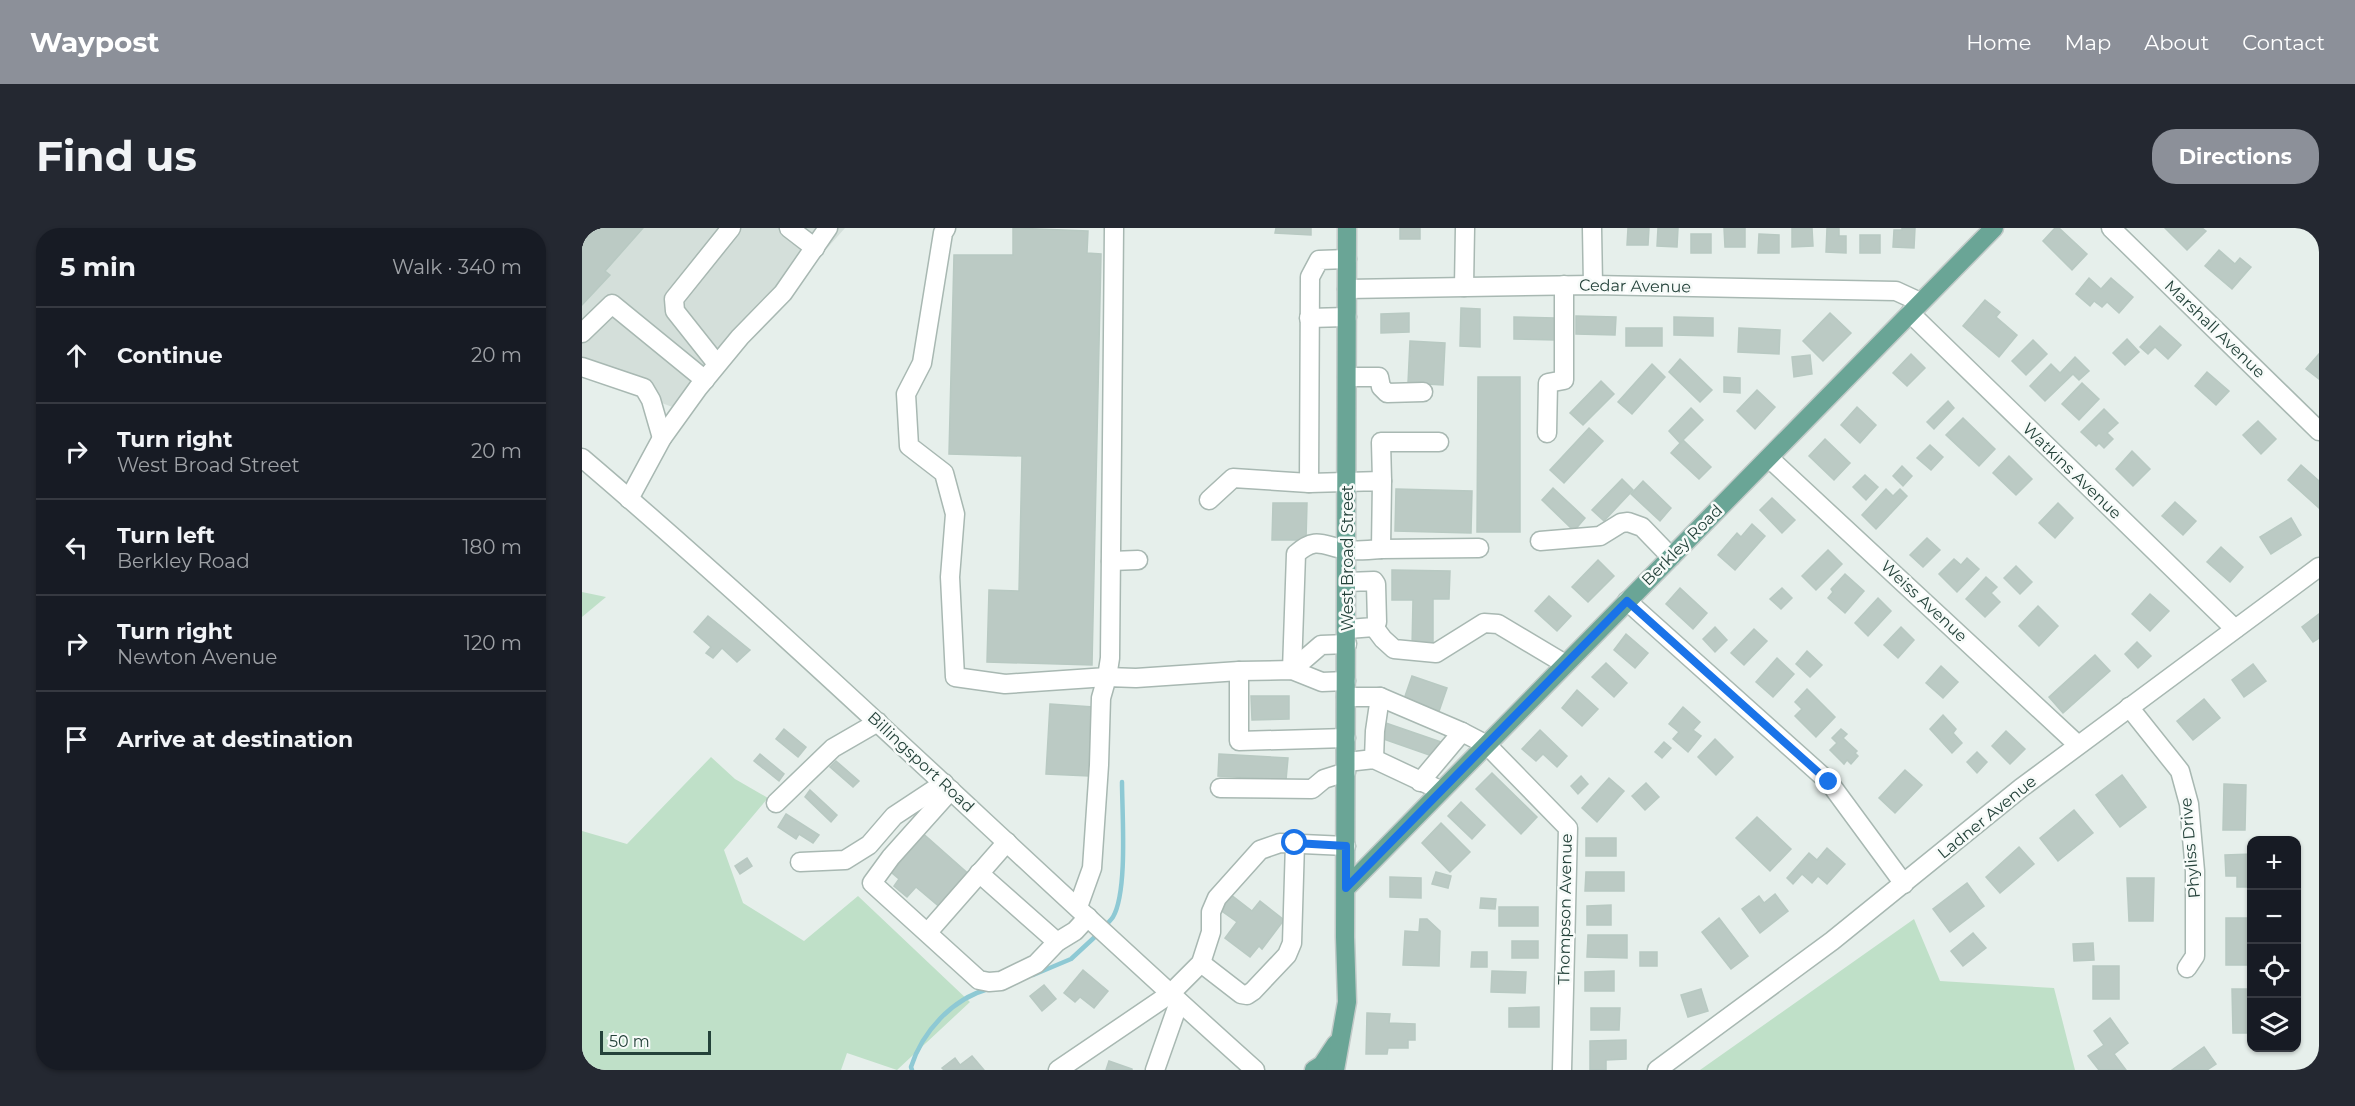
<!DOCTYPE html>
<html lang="en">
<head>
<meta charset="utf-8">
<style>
  :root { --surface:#171b24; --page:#242831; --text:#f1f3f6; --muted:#9ea1a6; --line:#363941; --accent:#8c9099 }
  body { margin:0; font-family:Montserrat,sans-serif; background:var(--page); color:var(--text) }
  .controls { position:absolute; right:18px; bottom:18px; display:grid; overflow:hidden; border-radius:12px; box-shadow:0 2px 4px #0004 }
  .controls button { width:54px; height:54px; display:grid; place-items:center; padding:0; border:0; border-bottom:2px solid var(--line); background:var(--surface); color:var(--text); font:30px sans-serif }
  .scale { position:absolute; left:18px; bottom:15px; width:111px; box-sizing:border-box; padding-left:6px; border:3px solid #24423a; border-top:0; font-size:16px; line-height:21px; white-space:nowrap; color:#24423a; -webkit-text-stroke:4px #f7fbf9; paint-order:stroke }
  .stop { position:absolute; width:18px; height:18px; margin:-14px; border:4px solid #1a73e8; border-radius:50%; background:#fff }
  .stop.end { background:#1a73e8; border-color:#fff; box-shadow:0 2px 6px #0008 }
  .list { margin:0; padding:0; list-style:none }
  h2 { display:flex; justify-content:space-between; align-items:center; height:78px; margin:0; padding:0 24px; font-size:26px }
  h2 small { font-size:20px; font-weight:400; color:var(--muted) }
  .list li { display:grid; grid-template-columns:39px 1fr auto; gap:18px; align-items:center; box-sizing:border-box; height:96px; padding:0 24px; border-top:2px solid var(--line) }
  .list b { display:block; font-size:22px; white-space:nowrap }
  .list p { margin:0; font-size:20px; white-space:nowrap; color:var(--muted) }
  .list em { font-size:20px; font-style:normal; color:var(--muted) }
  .icon { flex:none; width:33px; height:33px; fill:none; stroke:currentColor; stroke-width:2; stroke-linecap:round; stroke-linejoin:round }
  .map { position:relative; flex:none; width:1737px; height:842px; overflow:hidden; border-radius:24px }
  header { display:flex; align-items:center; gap:36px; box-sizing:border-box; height:84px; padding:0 30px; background:var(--accent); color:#fff }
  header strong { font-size:28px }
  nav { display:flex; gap:33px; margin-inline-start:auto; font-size:21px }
  .intro { display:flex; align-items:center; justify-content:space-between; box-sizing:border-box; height:144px; padding:0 36px }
  h1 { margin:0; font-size:42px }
  .button { padding:15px 27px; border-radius:24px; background:var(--accent); color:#fff; font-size:21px; font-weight:700 }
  main { display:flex; gap:36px; padding:0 36px }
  aside { flex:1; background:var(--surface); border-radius:24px; box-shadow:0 2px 4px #0004 }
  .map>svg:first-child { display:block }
  .built { fill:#d4dfda }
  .green { fill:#bfe0c8 }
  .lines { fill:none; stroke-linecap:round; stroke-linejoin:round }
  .stream { stroke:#8ec9d4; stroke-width:4.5 }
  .building { fill:#bbcac4; stroke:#b8c9c2; stroke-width:1.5 }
  .minor-casing { stroke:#a8b8b2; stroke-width:21 }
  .major-casing { stroke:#c2cac8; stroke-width:21 }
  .minor { stroke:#fff; stroke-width:18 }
  .major { stroke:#6aa596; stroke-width:18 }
  .route { stroke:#1a73e8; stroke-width:8 }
  .labels { text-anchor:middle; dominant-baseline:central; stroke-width:5; stroke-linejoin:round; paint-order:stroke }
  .street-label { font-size:16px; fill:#24423a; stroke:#f7fbf9 }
</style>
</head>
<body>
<header>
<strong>Waypost</strong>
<nav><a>Home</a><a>Map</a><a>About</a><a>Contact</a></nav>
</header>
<div class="intro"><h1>Find us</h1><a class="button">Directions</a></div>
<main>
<aside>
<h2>5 min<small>Walk · 340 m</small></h2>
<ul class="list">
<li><svg class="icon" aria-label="ahead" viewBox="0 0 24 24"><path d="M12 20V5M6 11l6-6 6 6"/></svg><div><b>Continue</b></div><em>20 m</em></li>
<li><svg class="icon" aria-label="right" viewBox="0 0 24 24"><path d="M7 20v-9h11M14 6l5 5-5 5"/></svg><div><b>Turn right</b><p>West Broad Street</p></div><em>20 m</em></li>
<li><svg class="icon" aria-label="left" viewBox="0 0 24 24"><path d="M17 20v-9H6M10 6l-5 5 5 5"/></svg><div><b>Turn left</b><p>Berkley Road</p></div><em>180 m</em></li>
<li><svg class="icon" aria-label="right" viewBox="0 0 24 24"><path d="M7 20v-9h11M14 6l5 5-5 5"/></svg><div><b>Turn right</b><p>Newton Avenue</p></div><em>120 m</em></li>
<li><svg class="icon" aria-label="arrive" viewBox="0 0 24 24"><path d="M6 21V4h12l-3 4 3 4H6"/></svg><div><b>Arrive at destination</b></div></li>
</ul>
</aside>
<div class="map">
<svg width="1737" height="842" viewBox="0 0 1737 842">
  <rect width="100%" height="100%" fill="#e6efeb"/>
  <polygon class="built" points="0,0 263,0 101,183 0,145"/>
  <g class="green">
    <polygon points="0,364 24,369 0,389"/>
    <polygon points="129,529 153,551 186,570 142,622 161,675 222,713 276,668 388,774 315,842 265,825 259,842 0,842 0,603 45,616"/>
    <polygon points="1332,691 1358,753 1472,760 1493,842 1118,842"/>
  </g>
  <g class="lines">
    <g class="stream">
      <path d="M522,699C525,696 529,692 531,689C546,663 540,585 540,554"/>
      <polyline points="451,747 489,731 516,706"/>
      <path d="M330,842L329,839C340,804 370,771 406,761"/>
    </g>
  </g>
  <g class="building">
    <polygon points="0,0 61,0 23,43 28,47 0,77"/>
    <polygon points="431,0 506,3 505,25 519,26 510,437 405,434 407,362 437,363 440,228 367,226 372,27 431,27"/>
    <polygon points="694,0 729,0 729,7 693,5"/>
    <rect x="818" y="0" width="20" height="11"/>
    <polygon points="1046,0 1067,0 1066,17 1045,17"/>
    <polygon points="1076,0 1096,0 1095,19 1075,18"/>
    <polygon points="1142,0 1163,0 1163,19 1143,19"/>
    <polygon points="1210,0 1230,0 1231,18 1210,19"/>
    <polygon points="1245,0 1257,0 1257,8 1264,8 1264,25 1244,24"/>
    <polygon points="1320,0 1333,0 1332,20 1311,19 1312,2 1320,2"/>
    <polygon points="1473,0 1477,0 1505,26 1490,42 1461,13"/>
    <polygon points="1583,0 1620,0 1624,3 1605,22"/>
    <rect x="1109" y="6" width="20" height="19"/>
    <polygon points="1177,6 1197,7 1197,25 1176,25"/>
    <rect x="1278" y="7" width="20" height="18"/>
    <polygon points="1637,22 1653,36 1658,30 1669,39 1650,61 1623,38"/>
    <polygon points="1507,50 1519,61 1529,50 1551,69 1537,85 1525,74 1520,79 1512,73 1508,78 1494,66"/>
    <polygon points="1403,72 1418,84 1414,89 1435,107 1417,129 1381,98"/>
    <polygon points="879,80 898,81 898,119 878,118"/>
    <polygon points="827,85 827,104 799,105 799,86"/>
    <polygon points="1248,85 1269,105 1241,133 1221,113"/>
    <polygon points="994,88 1034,89 1033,107 994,106"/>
    <polygon points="932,89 973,90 973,112 932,111"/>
    <polygon points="1092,89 1131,90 1131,108 1092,107"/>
    <polygon points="1578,98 1599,117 1586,131 1573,119 1566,126 1558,119"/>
    <rect x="1044" y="100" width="36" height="18"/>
    <polygon points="1157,100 1198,102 1197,126 1156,124"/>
    <polygon points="1545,111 1557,124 1543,137 1531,125"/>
    <polygon points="1451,112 1465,126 1444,147 1430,133"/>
    <polygon points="828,113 863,115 861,157 826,155"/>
    <polygon points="1329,126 1343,140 1325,158 1311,145"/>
    <polygon points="1737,126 1737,151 1724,141"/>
    <polygon points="1228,127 1230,146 1212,149 1210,129"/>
    <polygon points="1493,129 1507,143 1497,152 1491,146 1463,173 1448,158 1469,136 1478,145"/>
    <polygon points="1098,131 1130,162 1118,174 1087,144"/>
    <polygon points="1070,136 1083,149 1050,186 1036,174"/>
    <polygon points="1625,144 1647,163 1634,177 1613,158"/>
    <polygon points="896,149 938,149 938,304 895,304"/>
    <polygon points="1142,149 1158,150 1158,165 1142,164"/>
    <polygon points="1019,153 1032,166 1001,197 988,185"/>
    <polygon points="1500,155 1517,171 1497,192 1480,176"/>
    <polygon points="1175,162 1193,179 1173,201 1155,183"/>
    <polygon points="1366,173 1372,180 1352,201 1345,194"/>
    <polygon points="1275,179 1294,197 1278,215 1259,197"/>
    <polygon points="1109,180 1121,192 1098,215 1087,203"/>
    <polygon points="1522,181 1536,195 1525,205 1531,211 1522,220 1517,215 1514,218 1499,204"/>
    <polygon points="1381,190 1413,221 1397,238 1364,207"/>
    <polygon points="1676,193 1694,211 1679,226 1661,207"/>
    <polygon points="1007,200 1021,213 982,255 968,242"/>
    <polygon points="1243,211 1268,235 1252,252 1227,228"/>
    <polygon points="1101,212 1129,239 1117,251 1089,225"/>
    <polygon points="1348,217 1361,229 1349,242 1335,230"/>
    <polygon points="1550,223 1568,241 1551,258 1534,241"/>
    <polygon points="1427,228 1450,251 1434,267 1411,245"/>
    <polygon points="1719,237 1737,253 1737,280 1706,252"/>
    <polygon points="1320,238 1330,248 1321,258 1311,248"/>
    <polygon points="1283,247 1296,259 1284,272 1271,259"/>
    <polygon points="1040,251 1051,262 1022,293 1010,282"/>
    <polygon points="1061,253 1089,280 1078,293 1049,266"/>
    <polygon points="971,260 1003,290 992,303 960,272"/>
    <polygon points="814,261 890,263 889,305 813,303"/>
    <polygon points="1304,261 1311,268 1318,261 1325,268 1294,301 1280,287"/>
    <polygon points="1190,270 1213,292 1200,305 1178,282"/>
    <polygon points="1593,274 1614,293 1601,307 1580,288"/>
    <polygon points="691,275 725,275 724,312 690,312"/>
    <polygon points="1476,275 1491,290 1473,310 1457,295"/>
    <polygon points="1709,290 1719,307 1689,326 1678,309"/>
    <polygon points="1170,296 1183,308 1153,342 1136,327 1155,305 1159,309"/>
    <polygon points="1345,310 1358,322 1341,339 1328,327"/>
    <polygon points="1639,319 1661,339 1648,354 1625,334"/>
    <polygon points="1246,322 1260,336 1234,362 1220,348"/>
    <polygon points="1385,330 1397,341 1375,364 1357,346 1372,331 1379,337"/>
    <polygon points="1016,332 1032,348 1006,374 990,359"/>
    <polygon points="1434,338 1450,354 1438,366 1422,350"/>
    <polygon points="810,342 868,343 867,371 851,371 851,420 830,419 831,372 810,372"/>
    <polygon points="1263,346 1282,363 1263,385 1246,370 1251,364 1249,361"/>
    <polygon points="1404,349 1415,359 1409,365 1418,374 1403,389 1384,371"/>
    <polygon points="1098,360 1125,385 1111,401 1084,376"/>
    <polygon points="1200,360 1210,370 1199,381 1188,371"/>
    <polygon points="1568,366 1587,383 1568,403 1550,386"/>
    <polygon points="967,368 989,388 975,403 953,383"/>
    <polygon points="1296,370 1309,383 1286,408 1273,395"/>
    <polygon points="1456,378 1476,398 1457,418 1437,398"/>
    <polygon points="1737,386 1737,410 1731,414 1720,399"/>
    <polygon points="126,388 168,422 155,434 140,420 131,430 124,425 129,419 112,404"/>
    <polygon points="1133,399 1145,412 1133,424 1121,411"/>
    <polygon points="1319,399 1332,412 1316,430 1302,417"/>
    <polygon points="1172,401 1185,413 1162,437 1149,425"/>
    <polygon points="1044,406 1066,425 1053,440 1032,422"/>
    <polygon points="1555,414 1569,428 1556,440 1543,426"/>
    <polygon points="1225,423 1240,437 1228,449 1214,436"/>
    <polygon points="1513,427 1528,443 1481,485 1467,469"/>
    <polygon points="1195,430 1212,446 1191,469 1174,454"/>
    <polygon points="1024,435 1045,455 1032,469 1010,449"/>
    <polygon points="1671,436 1684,453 1662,469 1650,452"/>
    <polygon points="1359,438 1376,454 1361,470 1344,455"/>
    <polygon points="830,448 865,460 855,489 820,477"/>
    <polygon points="1225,461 1253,489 1234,509 1213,488 1220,481 1213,474"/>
    <polygon points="995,462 1016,481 1000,498 980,480"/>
    <polygon points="669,468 707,468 707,491 670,492"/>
    <polygon points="1622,471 1638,490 1611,512 1595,493"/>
    <polygon points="468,476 511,479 507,548 464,546"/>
    <polygon points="1101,479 1118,494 1111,502 1119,508 1106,524 1091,511 1097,504 1087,496"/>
    <polygon points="1361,487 1374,501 1371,505 1380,515 1370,525 1348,501"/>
    <polygon points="798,493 862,515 856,530 793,508"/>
    <polygon points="202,501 224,519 216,529 194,511"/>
    <polygon points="1259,501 1265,506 1261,510 1275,523 1273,525 1276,528 1269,536 1265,532 1262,536 1248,522 1255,515 1250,510"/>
    <polygon points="958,502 985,528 975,539 961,526 954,533 940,521"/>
    <polygon points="1424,503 1443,521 1428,536 1410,518"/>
    <polygon points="1133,511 1151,529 1134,547 1116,529"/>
    <polygon points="1082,514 1089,520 1080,530 1073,524"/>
    <polygon points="1395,524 1405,534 1395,545 1385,534"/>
    <polygon points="178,526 202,546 197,553 172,533"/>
    <polygon points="637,526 706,530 704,552 636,548"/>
    <polygon points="254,533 277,553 271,559 248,539"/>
    <polygon points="1323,542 1340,557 1313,585 1297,570"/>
    <polygon points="910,545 955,589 939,606 894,561"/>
    <polygon points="1540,547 1564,579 1538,599 1514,567"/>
    <polygon points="999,548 1006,556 996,566 989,558"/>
    <polygon points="1027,550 1042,563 1015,594 1000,580"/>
    <polygon points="1064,555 1077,569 1063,582 1050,568"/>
    <polygon points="1642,556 1664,557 1663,602 1641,602"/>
    <polygon points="228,562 255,587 249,594 223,569"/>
    <polygon points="879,574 903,597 890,611 866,588"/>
    <polygon points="1492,582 1511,605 1476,633 1458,610"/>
    <polygon points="204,586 237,607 231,615 217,606 214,611 196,599"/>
    <polygon points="1175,589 1209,621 1188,643 1154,610"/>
    <polygon points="859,595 888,624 868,644 840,615"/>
    <polygon points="337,602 389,648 360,681 334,659 325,669 312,658 317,651 304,640"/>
    <rect x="1004" y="610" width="30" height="18"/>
    <polygon points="1437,619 1452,636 1418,665 1404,649"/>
    <polygon points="1245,620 1263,636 1245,656 1236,648 1230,655 1220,646 1211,656 1205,650 1227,625 1235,632"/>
    <polygon points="1670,626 1670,659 1655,659 1655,648 1644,648 1643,627"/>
    <polygon points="165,630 170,638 158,646 153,638"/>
    <polygon points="854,644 869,648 866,660 850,656"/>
    <polygon points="1004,644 1042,644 1042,663 1003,663"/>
    <polygon points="808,649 839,650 839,670 808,669"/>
    <polygon points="1545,650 1572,650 1571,693 1547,693"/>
    <polygon points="1385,655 1402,678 1368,704 1351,681"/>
    <polygon points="648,666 670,683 678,673 702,692 680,721 677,718 668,729 643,710 655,694 637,681"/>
    <polygon points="1193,666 1206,683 1178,705 1160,681 1177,668 1182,675"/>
    <polygon points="899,670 914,671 913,681 898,680"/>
    <polygon points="1029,677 1029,697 1005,697 1005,678"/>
    <rect x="917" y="679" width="39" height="19"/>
    <polygon points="1137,690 1166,728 1149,741 1120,704"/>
    <polygon points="1644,690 1669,690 1670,737 1644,737"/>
    <polygon points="838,691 845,691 858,703 857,738 821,737 823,703 837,704"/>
    <polygon points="1391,705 1404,720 1381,738 1369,723"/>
    <polygon points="1006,707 1045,707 1045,730 1005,729"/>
    <rect x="930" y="713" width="26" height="17"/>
    <polygon points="1511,715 1512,732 1492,733 1491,716"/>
    <polygon points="890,724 905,724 905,739 889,739"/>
    <rect x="1058" y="724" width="17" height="14"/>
    <rect x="1511" y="738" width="26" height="33"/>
    <polygon points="501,742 526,763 512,780 498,769 493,774 482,765"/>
    <polygon points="910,743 944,744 943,765 909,764"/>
    <polygon points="1032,743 1032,763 1003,763 1003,744"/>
    <polygon points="462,757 474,771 460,783 448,768"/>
    <polygon points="1119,761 1126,783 1106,789 1099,767"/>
    <polygon points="1650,761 1670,761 1670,805 1651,805"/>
    <polygon points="957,779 957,799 927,799 927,780"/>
    <polygon points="1009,780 1038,780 1037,802 1009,802"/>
    <polygon points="785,785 808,786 807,795 833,796 833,812 826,812 826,820 806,820 805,826 784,826"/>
    <polygon points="1528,790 1546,815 1532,826 1544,842 1517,842 1506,828 1522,817 1512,803"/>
    <polygon points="1044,812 1044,831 1024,832 1024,842 1008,842 1008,813"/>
    <polygon points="1622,819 1634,836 1625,842 1590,842"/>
    <polygon points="390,828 402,842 362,842 360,840 373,830 378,837"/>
    <polygon points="527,833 550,841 550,842 524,842"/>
  </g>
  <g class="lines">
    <g class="minor-casing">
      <g id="minor">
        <polyline points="207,0 233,20"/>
        <polyline points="364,0 361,5 340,135 324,166 327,218 362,245 373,286 368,349 373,449 423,456 525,449 528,430 532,0"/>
        <polyline points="1010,0 1011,57"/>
        <polyline points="1529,0 1737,203"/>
        <polyline points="882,59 883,0"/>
        <polyline points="765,61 1011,57 1314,63 1338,74"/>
        <polyline points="1328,85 1653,401"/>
        <polyline points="727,90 765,89"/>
        <polyline points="0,105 30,76 123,152"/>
        <polyline points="135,136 93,83 92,71 149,0"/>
        <polyline points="0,139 62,160 69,172 80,210"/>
        <polyline points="765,149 797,149 799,159 805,165 841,164"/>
        <polyline points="965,205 966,155 982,152 982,57"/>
        <path d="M0,230C231,427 447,640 673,842"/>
        <polyline points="1187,230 1496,517"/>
        <polyline points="800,253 799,214 857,214"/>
        <polyline points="47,271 80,210 116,160 158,109 201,65 246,0"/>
        <polyline points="627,272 651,250 727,255"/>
        <polyline points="958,313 1018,308 1039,295 1046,294 1060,299 1089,329"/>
        <polyline points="799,321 897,320"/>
        <polyline points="529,333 556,332"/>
        <polyline points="765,354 792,353 794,356 795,394 792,399 766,401"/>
        <polyline points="1045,373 1247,554 1322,656"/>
        <polyline points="792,399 801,411 812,421 854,425 902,395 916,396 983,436"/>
        <path d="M710,442L714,326C735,307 742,319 766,322C777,323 789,322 799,321L800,253L727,255L728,49L737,32L765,31"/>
        <polyline points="710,442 739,417 765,416"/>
        <polyline points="657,443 657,513 764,510"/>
        <polyline points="764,469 798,469 880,504 905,517 986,600 980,842"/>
        <polyline points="1547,479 1598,543 1607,576 1613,643 1613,728 1605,740"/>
        <polyline points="792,531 793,503 798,469"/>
        <polyline points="765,534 792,531 858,562"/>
        <polyline points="838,554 880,504"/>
        <polyline points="638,560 730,561 742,551 764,544"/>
        <polyline points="369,562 309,629 290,655 397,752 407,754 419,753 454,736 475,714 493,703 506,689"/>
        <polyline points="194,575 251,520 296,494"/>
        <polyline points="218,634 263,632 287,617 312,588 362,555"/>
        <polyline points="397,645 475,714"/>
        <polyline points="496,679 510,640 517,537 519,470 525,449 554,450 657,443 710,442 740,454 764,453"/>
        <polyline points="346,704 425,614"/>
        <polyline points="619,735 659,766 665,767 671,763 705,727 710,715 713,615"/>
        <polyline points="476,842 588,766 619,735 629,704 629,684 635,670 678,622 698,615 764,618"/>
        <polyline points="573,842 597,774"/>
        <polyline points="1075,842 1250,713 1439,560 1737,339"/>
      </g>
    </g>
    <g class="major-casing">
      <g id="major">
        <polyline points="764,660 1412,0"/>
        <polyline points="732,842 740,837 754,816"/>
        <polyline points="753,842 765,774 763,709 765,0"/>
      </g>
    </g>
    <use href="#minor" class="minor"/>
    <use href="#major" class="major"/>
  </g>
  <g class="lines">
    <polyline class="route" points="713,615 764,618 764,660 1045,373 1247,554"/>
  </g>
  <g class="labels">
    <g class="street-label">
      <text transform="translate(1053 58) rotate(1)">Cedar Avenue</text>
      <text transform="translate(1633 101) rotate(44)">Marshall Avenue</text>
      <text transform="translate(1490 243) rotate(44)">Watkins Avenue</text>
      <text transform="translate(1100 317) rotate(-45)">Berkley Road</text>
      <text transform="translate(765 330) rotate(-90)">West Broad Street</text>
      <text transform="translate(1342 373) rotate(43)">Weiss Avenue</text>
      <text transform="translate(339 534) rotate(43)">Billingsport Road</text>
      <text transform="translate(1405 589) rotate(-39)">Ladner Avenue</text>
      <text transform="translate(1608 620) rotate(-95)">Phyliss Drive</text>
      <text transform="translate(983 681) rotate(-89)">Thompson Avenue</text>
    </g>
  </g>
</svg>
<div class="controls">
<button>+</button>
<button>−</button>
<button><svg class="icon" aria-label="locate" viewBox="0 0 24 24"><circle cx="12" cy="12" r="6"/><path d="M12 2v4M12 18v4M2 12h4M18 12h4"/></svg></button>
<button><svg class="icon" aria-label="layers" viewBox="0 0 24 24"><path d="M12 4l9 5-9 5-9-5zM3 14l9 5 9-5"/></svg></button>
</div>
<div class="scale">50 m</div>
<div class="stop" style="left:713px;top:615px"></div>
<div class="stop end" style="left:1247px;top:554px"></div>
</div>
</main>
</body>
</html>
